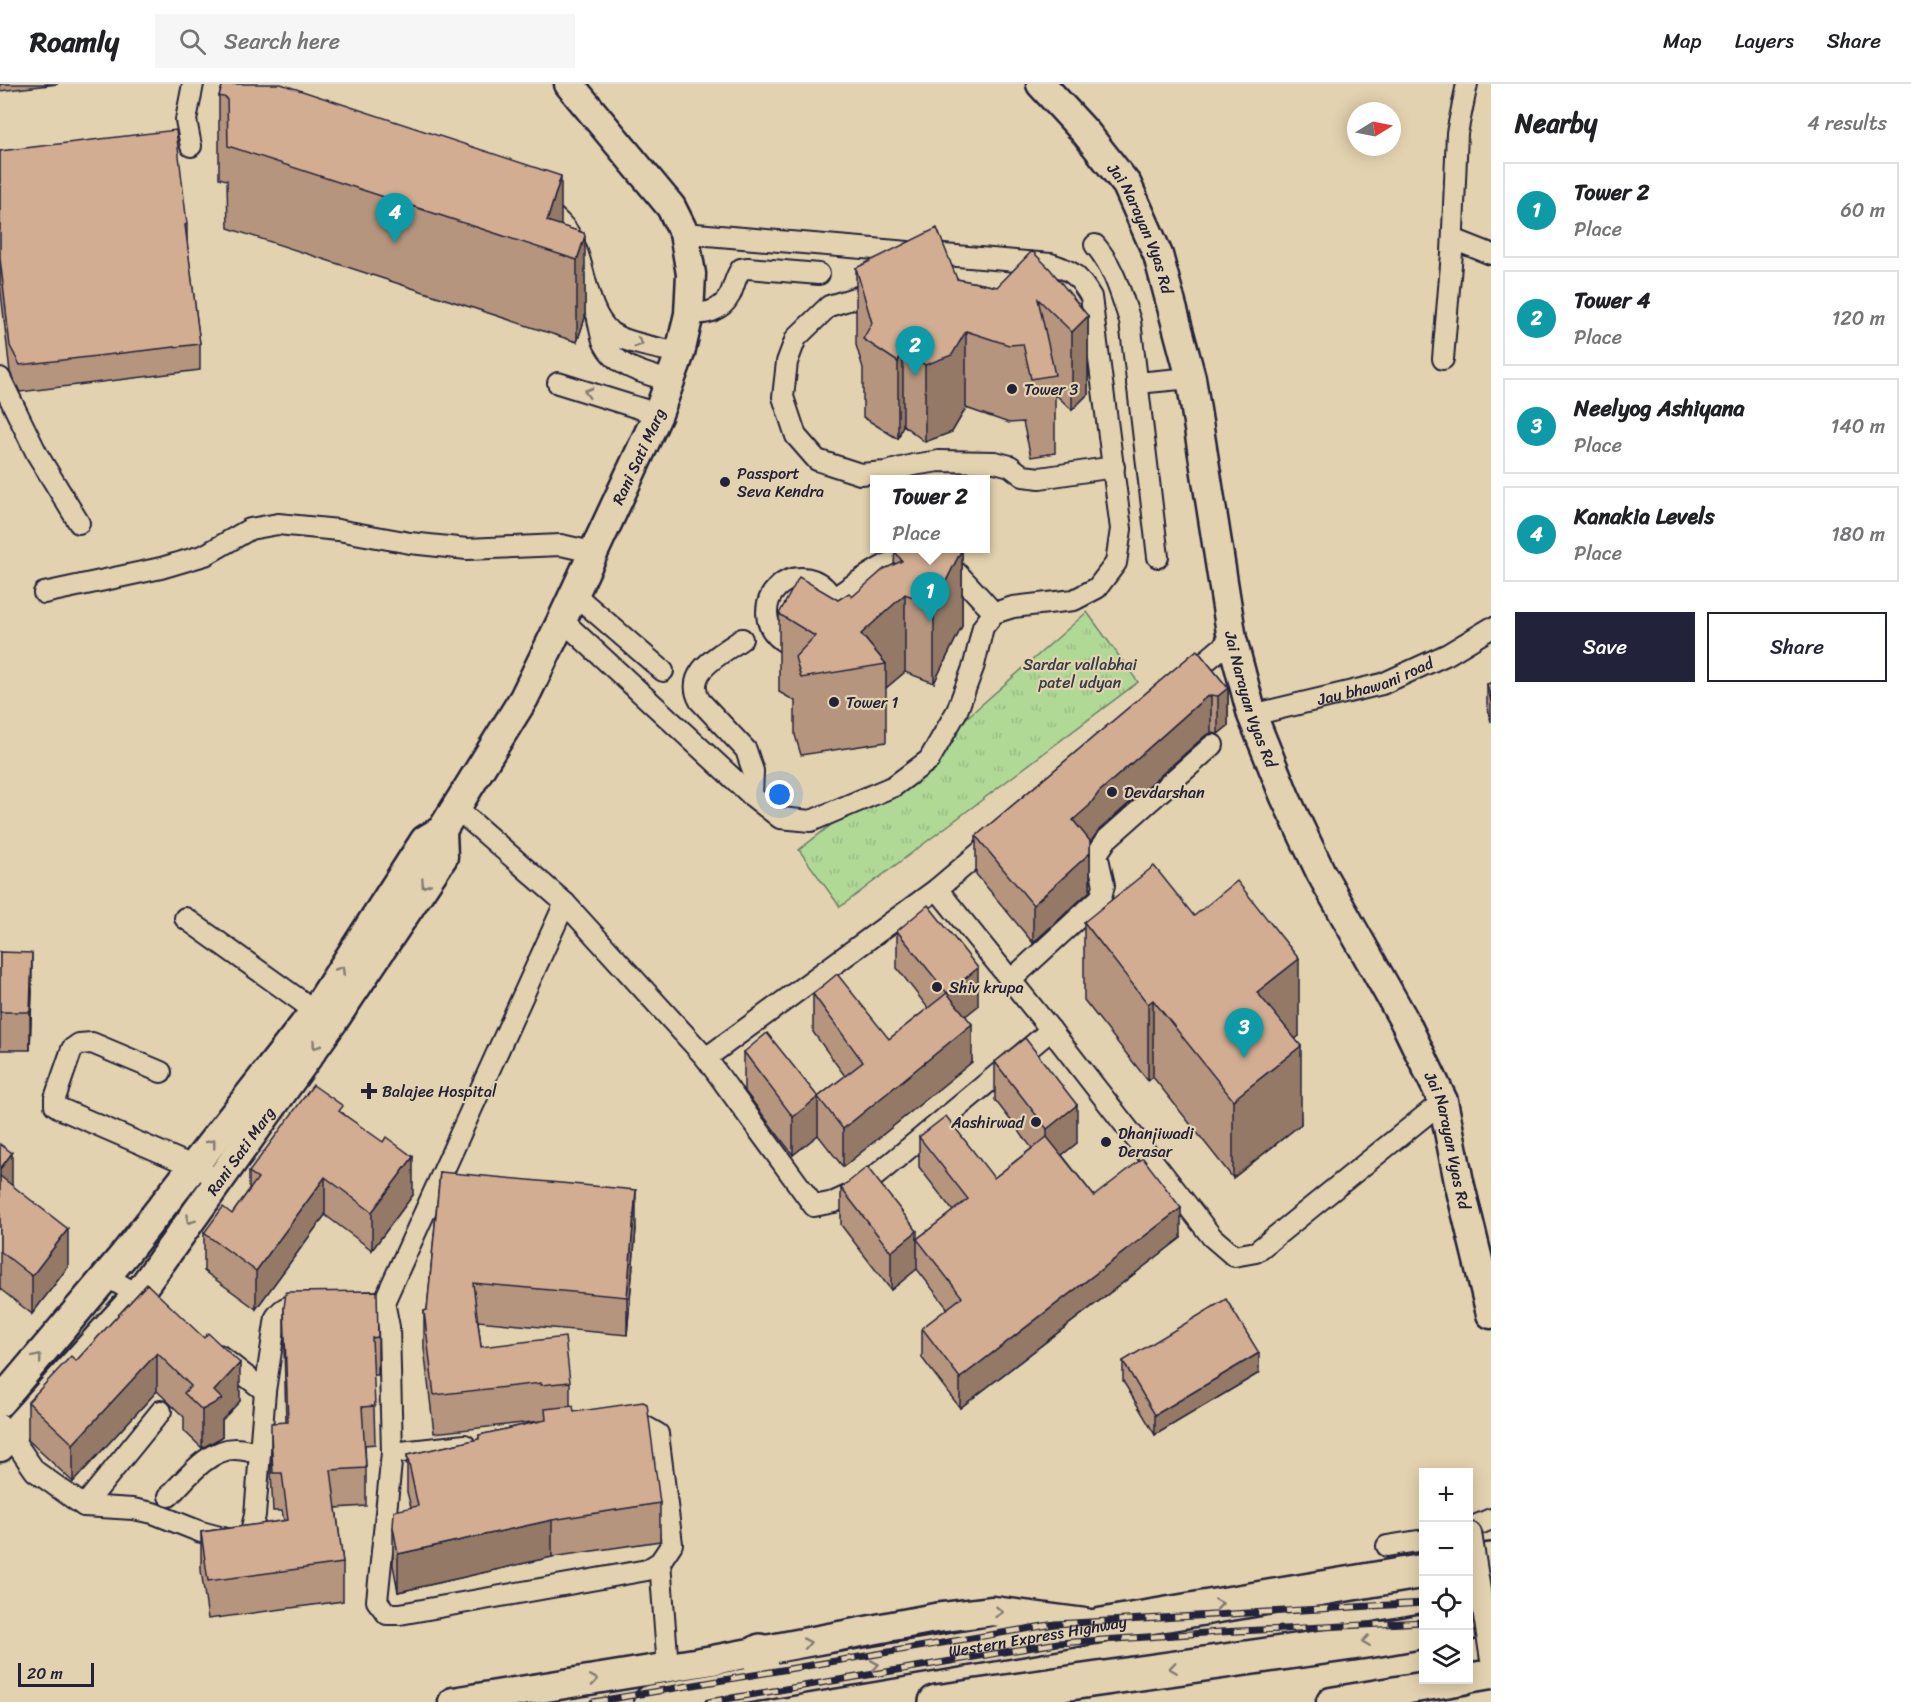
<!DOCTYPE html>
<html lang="en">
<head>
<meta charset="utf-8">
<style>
  :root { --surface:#fff; --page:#f6f6f6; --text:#202124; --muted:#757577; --line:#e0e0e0; --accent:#22223b }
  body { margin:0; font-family:Sriracha,sans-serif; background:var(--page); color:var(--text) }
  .controls { position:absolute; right:18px; bottom:18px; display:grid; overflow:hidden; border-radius:0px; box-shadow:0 3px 15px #0003 }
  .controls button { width:54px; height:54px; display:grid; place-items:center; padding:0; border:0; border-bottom:2px solid var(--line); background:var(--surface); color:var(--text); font:30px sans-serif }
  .compass { position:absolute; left:1347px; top:18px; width:54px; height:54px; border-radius:50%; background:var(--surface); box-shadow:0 3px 15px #0003; rotate:80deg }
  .scale { position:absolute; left:18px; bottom:15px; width:76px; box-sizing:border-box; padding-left:6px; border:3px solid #22223b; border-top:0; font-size:16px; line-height:21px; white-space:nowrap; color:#22223b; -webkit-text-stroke:4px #e3d2af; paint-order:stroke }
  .you { position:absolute; left:780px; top:711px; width:21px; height:21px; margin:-15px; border:4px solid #fff; border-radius:50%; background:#1a73e8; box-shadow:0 0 0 9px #1a73e833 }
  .badge { display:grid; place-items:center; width:39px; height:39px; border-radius:50%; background:var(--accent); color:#fff; font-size:20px; font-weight:700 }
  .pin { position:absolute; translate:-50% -50px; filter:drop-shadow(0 2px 3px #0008) }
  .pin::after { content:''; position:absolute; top:32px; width:21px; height:18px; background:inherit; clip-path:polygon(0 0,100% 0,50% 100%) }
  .popup { position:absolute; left:870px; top:391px; width:120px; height:78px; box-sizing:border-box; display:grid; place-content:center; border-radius:0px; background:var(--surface); filter:drop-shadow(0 2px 4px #0005); font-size:20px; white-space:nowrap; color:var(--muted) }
  .popup b { font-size:22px; color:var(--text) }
  .popup::after { content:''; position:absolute; left:50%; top:100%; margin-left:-12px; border:12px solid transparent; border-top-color:var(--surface) }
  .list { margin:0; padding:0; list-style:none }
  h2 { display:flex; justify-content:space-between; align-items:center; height:78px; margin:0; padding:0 24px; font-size:26px }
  h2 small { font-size:20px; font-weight:400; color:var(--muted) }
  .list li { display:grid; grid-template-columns:39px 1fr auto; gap:18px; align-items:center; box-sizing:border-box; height:96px; margin:0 12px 12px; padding:0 12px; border:2px solid var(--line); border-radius:0px }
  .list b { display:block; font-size:22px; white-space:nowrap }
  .list p { margin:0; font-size:20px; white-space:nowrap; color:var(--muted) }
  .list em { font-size:20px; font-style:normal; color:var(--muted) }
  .actions { display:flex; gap:12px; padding:18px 24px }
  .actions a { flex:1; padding:14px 0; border:2px solid var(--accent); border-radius:0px; text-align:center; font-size:21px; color:var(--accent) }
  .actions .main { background:var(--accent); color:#fff }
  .icon { flex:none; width:33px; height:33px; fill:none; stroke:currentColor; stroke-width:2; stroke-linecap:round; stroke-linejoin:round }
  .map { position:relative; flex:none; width:1491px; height:1618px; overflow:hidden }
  header { display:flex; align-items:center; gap:36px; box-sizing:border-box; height:84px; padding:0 30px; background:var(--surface); border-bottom:2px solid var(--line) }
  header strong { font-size:28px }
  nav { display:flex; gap:33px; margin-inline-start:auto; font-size:21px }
  .search { width:420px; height:54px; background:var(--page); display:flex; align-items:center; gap:15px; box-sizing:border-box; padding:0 21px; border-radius:0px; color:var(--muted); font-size:22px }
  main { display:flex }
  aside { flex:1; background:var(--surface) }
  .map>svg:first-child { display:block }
  .park { fill:url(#park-tufts); stroke:#6a7e68; stroke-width:1.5 }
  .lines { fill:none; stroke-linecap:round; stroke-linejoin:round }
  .street-casing { stroke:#22223b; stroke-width:24 }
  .secondary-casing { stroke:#22223b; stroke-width:33 }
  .highway-casing { stroke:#22223b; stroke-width:38 }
  .street { stroke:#e3d2af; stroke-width:20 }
  .secondary { stroke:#e3d2af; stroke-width:28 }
  .highway { stroke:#e3d2af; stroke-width:33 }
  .rail-casing { stroke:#22223b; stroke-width:7 }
  .rail { stroke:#e3d2af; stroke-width:4.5; stroke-dasharray:14; stroke-linecap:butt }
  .street-bridge-casing { stroke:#22223b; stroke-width:24; stroke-linecap:butt }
  .street-bridge { stroke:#e3d2af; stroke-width:20 }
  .wall { fill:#b5957e; stroke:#22223b; stroke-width:1.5 }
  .shaded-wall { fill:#937966; stroke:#22223b; stroke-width:1.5 }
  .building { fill:#d2ad92; stroke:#22223b; stroke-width:1.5 }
  .oneway { stroke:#827a75 }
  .poi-dot { fill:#22223b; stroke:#e3d2af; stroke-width:2 }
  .labels { text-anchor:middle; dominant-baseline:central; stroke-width:4.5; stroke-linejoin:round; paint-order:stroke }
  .street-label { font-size:16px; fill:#22223b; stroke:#e3d2af }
  .poi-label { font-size:16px; fill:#22223b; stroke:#e3d2af; text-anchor:start }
  .park-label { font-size:16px; fill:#373d49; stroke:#e3d2af }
</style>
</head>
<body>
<header>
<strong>Roamly</strong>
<div class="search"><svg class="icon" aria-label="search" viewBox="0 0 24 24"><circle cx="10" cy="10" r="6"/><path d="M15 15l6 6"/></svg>Search here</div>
<nav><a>Map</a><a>Layers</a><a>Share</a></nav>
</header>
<main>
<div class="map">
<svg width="1491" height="1618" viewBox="0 0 1491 1618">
  <defs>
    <pattern id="park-tufts" width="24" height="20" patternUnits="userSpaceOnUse" patternTransform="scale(1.5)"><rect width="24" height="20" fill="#b1d996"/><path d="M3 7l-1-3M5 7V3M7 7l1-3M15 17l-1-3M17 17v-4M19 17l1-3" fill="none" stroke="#98ba82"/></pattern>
  </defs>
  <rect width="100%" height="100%" fill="#e3d2af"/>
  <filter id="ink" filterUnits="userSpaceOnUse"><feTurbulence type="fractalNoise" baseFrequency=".0167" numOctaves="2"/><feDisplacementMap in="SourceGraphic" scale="12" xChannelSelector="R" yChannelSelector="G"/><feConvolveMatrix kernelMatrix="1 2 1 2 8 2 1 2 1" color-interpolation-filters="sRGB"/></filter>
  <g filter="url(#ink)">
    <polygon class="park" points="1087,528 1138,598 840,823 799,766 955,644"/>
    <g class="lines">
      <g class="street-casing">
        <g id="street">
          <polyline points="191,62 186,36 193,0"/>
          <path d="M541,122C553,132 565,141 572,155C586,183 586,227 610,248C624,259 662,265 680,269"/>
          <polyline points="1453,155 1491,170"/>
          <path d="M1095,161C1114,183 1121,210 1130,237L1158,473"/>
          <polyline points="880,206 829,222 796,254 787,278 783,313 796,352 817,376 860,390 886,388 913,381 939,377 995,378 1010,382 1023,392 1040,394 1114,383"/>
          <path d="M689,230C705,230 721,228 730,211C734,203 735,193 741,185L748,184L819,190"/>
          <path d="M598,236C600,243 601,253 604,259C616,284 647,290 670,297"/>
          <polyline points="1443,275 1452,169 1457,49 1467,0"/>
          <polyline points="0,294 37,370 79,439"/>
          <polyline points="558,299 658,330"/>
          <polyline points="1137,299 1191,294"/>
          <circle cx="801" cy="528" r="34"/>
          <polyline points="44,509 161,484 205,471 250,445 278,440 338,446 410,459 467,465 561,461 592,468"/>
          <polyline points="574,510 663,587"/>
          <path d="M832,515C860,498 912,452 945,478C963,493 978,512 994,529"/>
          <path d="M562,536L752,712L780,734L811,737L894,702L929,676L957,627L974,581L983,543L994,529L1013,523L1074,516L1097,504L1116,479L1121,445L1091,213C1079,193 1074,187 1051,180L684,149"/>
          <path d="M742,555C721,571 683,587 700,617L746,666L753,687L752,712"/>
          <polyline points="1186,594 1232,555"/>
          <path id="s1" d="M1252,631L1382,600L1448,570L1491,544"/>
          <polyline points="456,724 565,819 706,974 814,1122 834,1118 856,1108 1051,946"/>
          <polyline points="937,805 1051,946 1212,1153 1234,1172 1256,1168 1443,1017"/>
          <polyline points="185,834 315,927 326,932"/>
          <polyline points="1011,896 1101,813 1104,801 1097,770 1107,755 1213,661"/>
          <polyline points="706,974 937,805 996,755"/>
          <polyline points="161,988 92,959 79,960 72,965 55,1014 55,1021 61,1025 204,1087"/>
          <polyline points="106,1192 148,1217"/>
          <polyline points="384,1218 565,819"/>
          <polyline points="351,1219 384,1218 389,1243 392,1369 465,1361"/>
          <path d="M265,1307L276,1233C286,1219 293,1222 310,1221"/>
          <polyline points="0,1341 10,1351 35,1387 84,1422 133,1425 153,1429 201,1448 235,1457 250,1452 255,1431 265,1307 219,1271"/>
          <polyline points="392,1369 377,1517 387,1530 400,1530 647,1486 660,1478 672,1460 658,1350 644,1342 625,1341"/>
          <path d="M169,1412C187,1394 208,1365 235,1365C243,1365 252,1368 260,1369"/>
          <polyline points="84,1422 161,1327"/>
          <polyline points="1468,1445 1491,1435"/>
          <polyline points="1387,1462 1424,1456"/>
          <polyline points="660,1478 668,1584"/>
        </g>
      </g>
      <g class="secondary-casing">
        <g id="secondary">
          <path id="s2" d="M1041,0L1086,49L1127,101L1158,171L1191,294L1232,555L1252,631L1285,713L1321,789L1405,938L1443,1017L1459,1098L1491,1230"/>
          <path id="s3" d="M0,1318L124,1171L315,927L425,756L442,746L524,614L562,536L658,330L680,269L689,230L691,190L684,149L671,123L569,0"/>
          <path id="s4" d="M0,1363L138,1210L334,936L443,773L442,746"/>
          <polyline points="1468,1594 1491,1590"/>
          <polyline points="453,1618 713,1576 935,1534 993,1527 1085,1539"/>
          <polyline points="1331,1618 1463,1596"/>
        </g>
      </g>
      <g class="highway-casing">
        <g id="highway">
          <polyline points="1468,1480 1491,1476"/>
          <polyline points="1468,1539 1491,1535"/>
          <polyline points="760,1567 764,1599"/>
          <path id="s5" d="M651,1618C909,1575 1166,1529 1424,1487"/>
          <polyline points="936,1618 1373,1556 1424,1547"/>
        </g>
      </g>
      <use href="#street" class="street"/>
      <use href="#secondary" class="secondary"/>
      <use href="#highway" class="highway"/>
      <g class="rail-casing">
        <g id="rail">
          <polyline points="1468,1517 1491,1515"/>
          <polyline points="1468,1536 1491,1534"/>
          <polyline points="593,1618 1055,1540 1424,1519"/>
          <polyline points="708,1618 1058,1559 1220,1548 1424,1538"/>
        </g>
      </g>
      <use href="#rail" class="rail"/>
      <g class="street-bridge-casing">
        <polyline id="street-bridge" points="1468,1449 1471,1449 1491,1576"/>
      </g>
      <use href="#street-bridge" class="street-bridge"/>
    </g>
    <g class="wall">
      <polygon points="0,0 58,0 0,7"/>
      <polygon points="223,0 561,142 584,149 585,234 577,258 228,144 227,96 219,94 219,12"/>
      <polygon points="0,67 187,140 187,159 200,260 200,286 20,308 10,288 0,200"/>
      <polygon points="856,184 957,195 997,203 1088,232 1088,310 1072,326 1055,310 1055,369 1031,373 1023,338 1009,339 966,324 952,348 925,358 903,341 898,355 863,333 863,284 856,261"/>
      <polygon points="895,465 962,465 962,542 934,599 905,588 886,604 886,658 801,671 795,651 795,617 779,608 779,530 852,513 894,480"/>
      <polygon points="1197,566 1228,604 1228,642 1218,650 1211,649 1205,652 1099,746 1090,759 1090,807 1033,859 976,790 976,752"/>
      <polygon points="1491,599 1491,638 1487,620 1487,600"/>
      <polygon points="1194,832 1299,952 1295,955 1301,1040 1233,1094 1153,993 1148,997 1084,916 1084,838"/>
      <polygon points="897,847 978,922 965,932 972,978 843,1083 818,1051 793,1071 744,1006 744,968 818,1013 845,992 813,948 813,910 889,955 928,924 897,884"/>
      <polygon points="0,868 32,906 30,966 0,966"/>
      <polygon points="995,978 1077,1059 1062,1071 1094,1112 1181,1154 960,1324 922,1274 922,1244 948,1225 917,1185 891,1206 841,1141 841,1104 917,1155 953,1127 919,1083 919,1053 994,1094 1032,1064 995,1016"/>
      <polygon points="343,1029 413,1111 372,1166 325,1131 256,1225 204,1187 204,1149 232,1130 249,1106 249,1088"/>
      <polygon points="0,1060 12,1101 68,1183 32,1230 0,1205"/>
      <polygon points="440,1088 636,1144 627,1251 478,1237 481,1263 570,1298 570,1322 574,1328 660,1419 660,1457 552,1473 398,1508 393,1481 393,1443 411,1423 407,1408 407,1371 479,1355 479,1351 541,1337 434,1349 424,1264 424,1227 427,1226"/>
      <polygon points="147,1200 240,1317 222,1336 222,1353 202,1364 184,1347 184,1333 157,1307 73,1398 28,1356 28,1318 76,1277"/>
      <polygon points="284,1224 378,1253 378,1291 373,1291 375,1360 365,1361 366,1384 366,1422 336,1424 343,1479 343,1517 208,1535 201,1486 201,1448 284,1437 282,1427 273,1427 271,1387 271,1349 286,1338 284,1262"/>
      <polygon points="1123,1277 1259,1289 1155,1351 1123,1297"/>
    </g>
    <g class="shaded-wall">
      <polygon points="561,92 561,171 547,137"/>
      <polygon points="585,152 585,234 577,258 577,176"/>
      <polygon points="1088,232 1088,310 1072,326 1072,248"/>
      <polygon points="966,247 966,324 952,348 925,358 925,281"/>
      <polygon points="903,263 903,341 898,355 898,278"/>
      <polygon points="962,465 962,542 934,599 934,521"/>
      <polygon points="905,510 905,588 886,604 886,580 861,550"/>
      <polygon points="1228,604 1228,642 1218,650 1218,612"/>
      <polygon points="1211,611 1211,649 1205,652 1099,746 1089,760 1073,736 1099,708 1205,614"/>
      <polygon points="1090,769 1090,807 1033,859 1033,821"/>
      <polygon points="32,869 32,906 30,966 30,928"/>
      <polygon points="1299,875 1299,952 1257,985 1257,908"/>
      <polygon points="978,884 978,922 947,947 947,909"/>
      <polygon points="1153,916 1153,993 1148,997 1148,920"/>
      <polygon points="972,940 972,978 843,1083 843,1045"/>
      <polygon points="1301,962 1301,1040 1233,1094 1233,1016"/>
      <polygon points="818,1013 818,1051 793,1071 793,1033"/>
      <polygon points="1077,1021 1077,1059 1047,1083 1047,1045"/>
      <polygon points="12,1069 12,1107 0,1123 0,1085"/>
      <polygon points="413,1073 413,1111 372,1166 372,1128"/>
      <polygon points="325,1093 325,1131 256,1225 256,1187"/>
      <polygon points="636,1106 636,1144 627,1251 627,1213"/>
      <polygon points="1181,1124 1181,1154 960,1324 960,1294"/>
      <polygon points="68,1145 68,1183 32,1230 32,1192"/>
      <polygon points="917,1147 917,1185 891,1206 891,1168"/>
      <polygon points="157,1269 157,1307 73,1398 73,1360"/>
      <polygon points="1259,1269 1259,1289 1155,1351 1155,1331"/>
      <polygon points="240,1279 240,1317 222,1336 222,1353 202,1364 202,1326 214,1307"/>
      <polygon points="552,1436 552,1473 398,1508 398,1470"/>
    </g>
    <g class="building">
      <polygon points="223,0 281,0 561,92 547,137 584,149 585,152 577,176 228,62 227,14 219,12"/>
      <polygon points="176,46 187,140 185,141 200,260 20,281 10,262 0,174 0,67"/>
      <polygon points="937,144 957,195 997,203 1032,167 1050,185 1088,232 1072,248 1038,215 1055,291 1031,295 1023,260 1009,261 966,247 952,271 925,281 903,263 898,278 863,255 872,239 856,184"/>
      <polygon points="897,465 962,465 934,521 905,510 861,550 886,580 801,594 795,573 815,552 779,530 799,493 838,516 849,509 852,513 884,485 902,477 894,466"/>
      <polygon points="1197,566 1228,604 1218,612 1211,611 1205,614 1099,708 1089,722 1073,736 1090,757 1090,769 1033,821 976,752"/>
      <polygon points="1491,599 1491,618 1487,600"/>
      <polygon points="1154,782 1194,832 1237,797 1299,875 1257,908 1301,962 1233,1016 1153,916 1148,920 1084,838"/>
      <polygon points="928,821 978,884 947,909 897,847"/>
      <polygon points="0,868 32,869 30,928 0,928"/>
      <polygon points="837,890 889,955 947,909 972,940 843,1045 818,1013 863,978 813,910"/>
      <polygon points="767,949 818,1013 793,1033 744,968"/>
      <polygon points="1025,954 1077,1021 1047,1045 995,978"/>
      <polygon points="313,1001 343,1022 339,1027 383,1058 386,1053 413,1073 372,1128 325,1093 256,1187 204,1149 223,1123 232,1130 258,1094 249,1088"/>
      <polygon points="946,1032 994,1094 1047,1053 1094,1112 1143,1074 1181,1124 960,1294 922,1244 962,1213 917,1155 968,1115 919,1053"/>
      <polygon points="0,1060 12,1069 0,1085"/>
      <polygon points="867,1083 917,1147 891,1168 841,1104"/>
      <polygon points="440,1088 636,1106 627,1213 473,1199 481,1263 565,1253 570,1298 541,1301 541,1299 434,1311 424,1227 427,1226"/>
      <polygon points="0,1092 68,1145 32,1192 0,1167"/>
      <polygon points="147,1200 204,1254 208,1249 240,1279 214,1307 222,1315 202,1326 184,1309 191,1302 157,1269 73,1360 28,1318 71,1272 76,1277"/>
      <polygon points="377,1207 378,1253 372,1254 375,1322 362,1323 366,1384 331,1386 343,1479 208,1497 201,1448 288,1436 282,1389 273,1389 271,1349 271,1339 288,1338 284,1224 286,1208"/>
      <polygon points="1226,1215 1259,1269 1155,1331 1123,1277"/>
      <polygon points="643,1318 647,1320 660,1419 552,1436 398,1470 393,1443 394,1427 418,1422 407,1371 479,1355 479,1351 546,1336 545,1325 573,1322 574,1328"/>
    </g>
    <defs><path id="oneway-chevron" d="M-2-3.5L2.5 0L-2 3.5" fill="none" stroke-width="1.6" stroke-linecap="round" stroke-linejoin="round" transform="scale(1.5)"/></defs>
    <g class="oneway">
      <use href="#oneway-chevron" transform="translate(639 259) rotate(17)"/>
      <use href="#oneway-chevron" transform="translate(588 308) rotate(-163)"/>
      <use href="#oneway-chevron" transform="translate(425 800) rotate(124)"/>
      <use href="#oneway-chevron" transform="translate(341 886) rotate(-57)"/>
      <use href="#oneway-chevron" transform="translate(316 961) rotate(126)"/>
      <use href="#oneway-chevron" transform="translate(212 1059) rotate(-52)"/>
      <use href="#oneway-chevron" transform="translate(190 1136) rotate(126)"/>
      <use href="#oneway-chevron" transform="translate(38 1274) rotate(-50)"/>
      <use href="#oneway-chevron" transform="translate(1219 1520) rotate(-9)"/>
      <use href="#oneway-chevron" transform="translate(999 1528) rotate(4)"/>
      <use href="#oneway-chevron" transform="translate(1366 1557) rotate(172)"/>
      <use href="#oneway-chevron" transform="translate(807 1559) rotate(-11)"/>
      <use href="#oneway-chevron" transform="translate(875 1581) rotate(-10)"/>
      <use href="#oneway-chevron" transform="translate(1173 1584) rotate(172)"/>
      <use href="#oneway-chevron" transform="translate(594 1596) rotate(-9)"/>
    </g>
  </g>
  <g class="poi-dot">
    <circle cx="1012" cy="305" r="6"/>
    <circle cx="725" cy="398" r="6"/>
    <circle cx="834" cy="618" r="6"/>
    <circle cx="1112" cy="708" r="6"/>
    <circle cx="937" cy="903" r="6"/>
    <path d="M366 998h6v6h6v6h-6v6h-6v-6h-6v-6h6z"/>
    <circle cx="1036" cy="1038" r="6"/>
    <circle cx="1106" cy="1058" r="6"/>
  </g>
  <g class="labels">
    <g class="street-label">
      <text stroke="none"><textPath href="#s2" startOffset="178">Jai Narayan Vyas Rd</textPath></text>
      <text stroke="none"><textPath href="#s3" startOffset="1148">Rani Sati Marg</textPath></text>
      <text stroke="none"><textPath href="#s1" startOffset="128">Jau bhawani road</textPath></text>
      <text stroke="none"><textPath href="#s2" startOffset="664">Jai Narayan Vyas Rd</textPath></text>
      <text stroke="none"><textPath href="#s2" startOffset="1150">Jai Narayan Vyas Rd</textPath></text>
      <text stroke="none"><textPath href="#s4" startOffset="382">Rani Sati Marg</textPath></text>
      <text stroke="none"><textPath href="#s5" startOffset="392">Western Express Highway</textPath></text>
    </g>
    <g class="poi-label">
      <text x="1024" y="305">Tower 3</text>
      <text x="737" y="389">Passport<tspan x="737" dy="18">Seva Kendra</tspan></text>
      <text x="846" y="618">Tower 1</text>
      <text x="1124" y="708">Devdarshan</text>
      <text x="949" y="903">Shiv krupa</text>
      <text x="382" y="1007">Balajee Hospital</text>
      <text x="1024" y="1038" text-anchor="end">Aashirwad</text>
      <text x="1118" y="1049">Dhanjiwadi<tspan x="1118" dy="18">Derasar</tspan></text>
    </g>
    <g class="park-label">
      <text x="1080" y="580">Sardar vallabhai<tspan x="1080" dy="18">patel udyan</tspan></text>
    </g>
  </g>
</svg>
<div class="controls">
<button>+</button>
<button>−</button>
<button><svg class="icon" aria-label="locate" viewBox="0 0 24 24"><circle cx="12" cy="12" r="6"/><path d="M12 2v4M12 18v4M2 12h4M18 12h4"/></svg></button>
<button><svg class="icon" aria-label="layers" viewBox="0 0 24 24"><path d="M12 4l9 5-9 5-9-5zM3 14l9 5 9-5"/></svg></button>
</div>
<svg class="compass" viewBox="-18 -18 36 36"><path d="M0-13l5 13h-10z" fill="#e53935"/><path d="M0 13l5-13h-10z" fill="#757577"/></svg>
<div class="scale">20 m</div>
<div class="you"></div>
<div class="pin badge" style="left:930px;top:538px;background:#0f9aa8">1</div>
<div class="popup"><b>Tower 2</b>Place</div>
<div class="pin badge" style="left:915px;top:292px;background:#0f9aa8">2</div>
<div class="pin badge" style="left:1244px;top:974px;background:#0f9aa8">3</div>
<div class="pin badge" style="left:395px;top:159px;background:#0f9aa8">4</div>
</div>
<aside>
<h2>Nearby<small>4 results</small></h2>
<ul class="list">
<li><span class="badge" style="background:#0f9aa8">1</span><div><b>Tower 2</b><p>Place</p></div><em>60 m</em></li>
<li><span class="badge" style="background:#0f9aa8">2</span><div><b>Tower 4</b><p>Place</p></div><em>120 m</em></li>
<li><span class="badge" style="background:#0f9aa8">3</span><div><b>Neelyog Ashiyana</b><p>Place</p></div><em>140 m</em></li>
<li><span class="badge" style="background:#0f9aa8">4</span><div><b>Kanakia Levels</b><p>Place</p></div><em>180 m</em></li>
</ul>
<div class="actions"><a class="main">Save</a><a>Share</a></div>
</aside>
</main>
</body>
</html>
